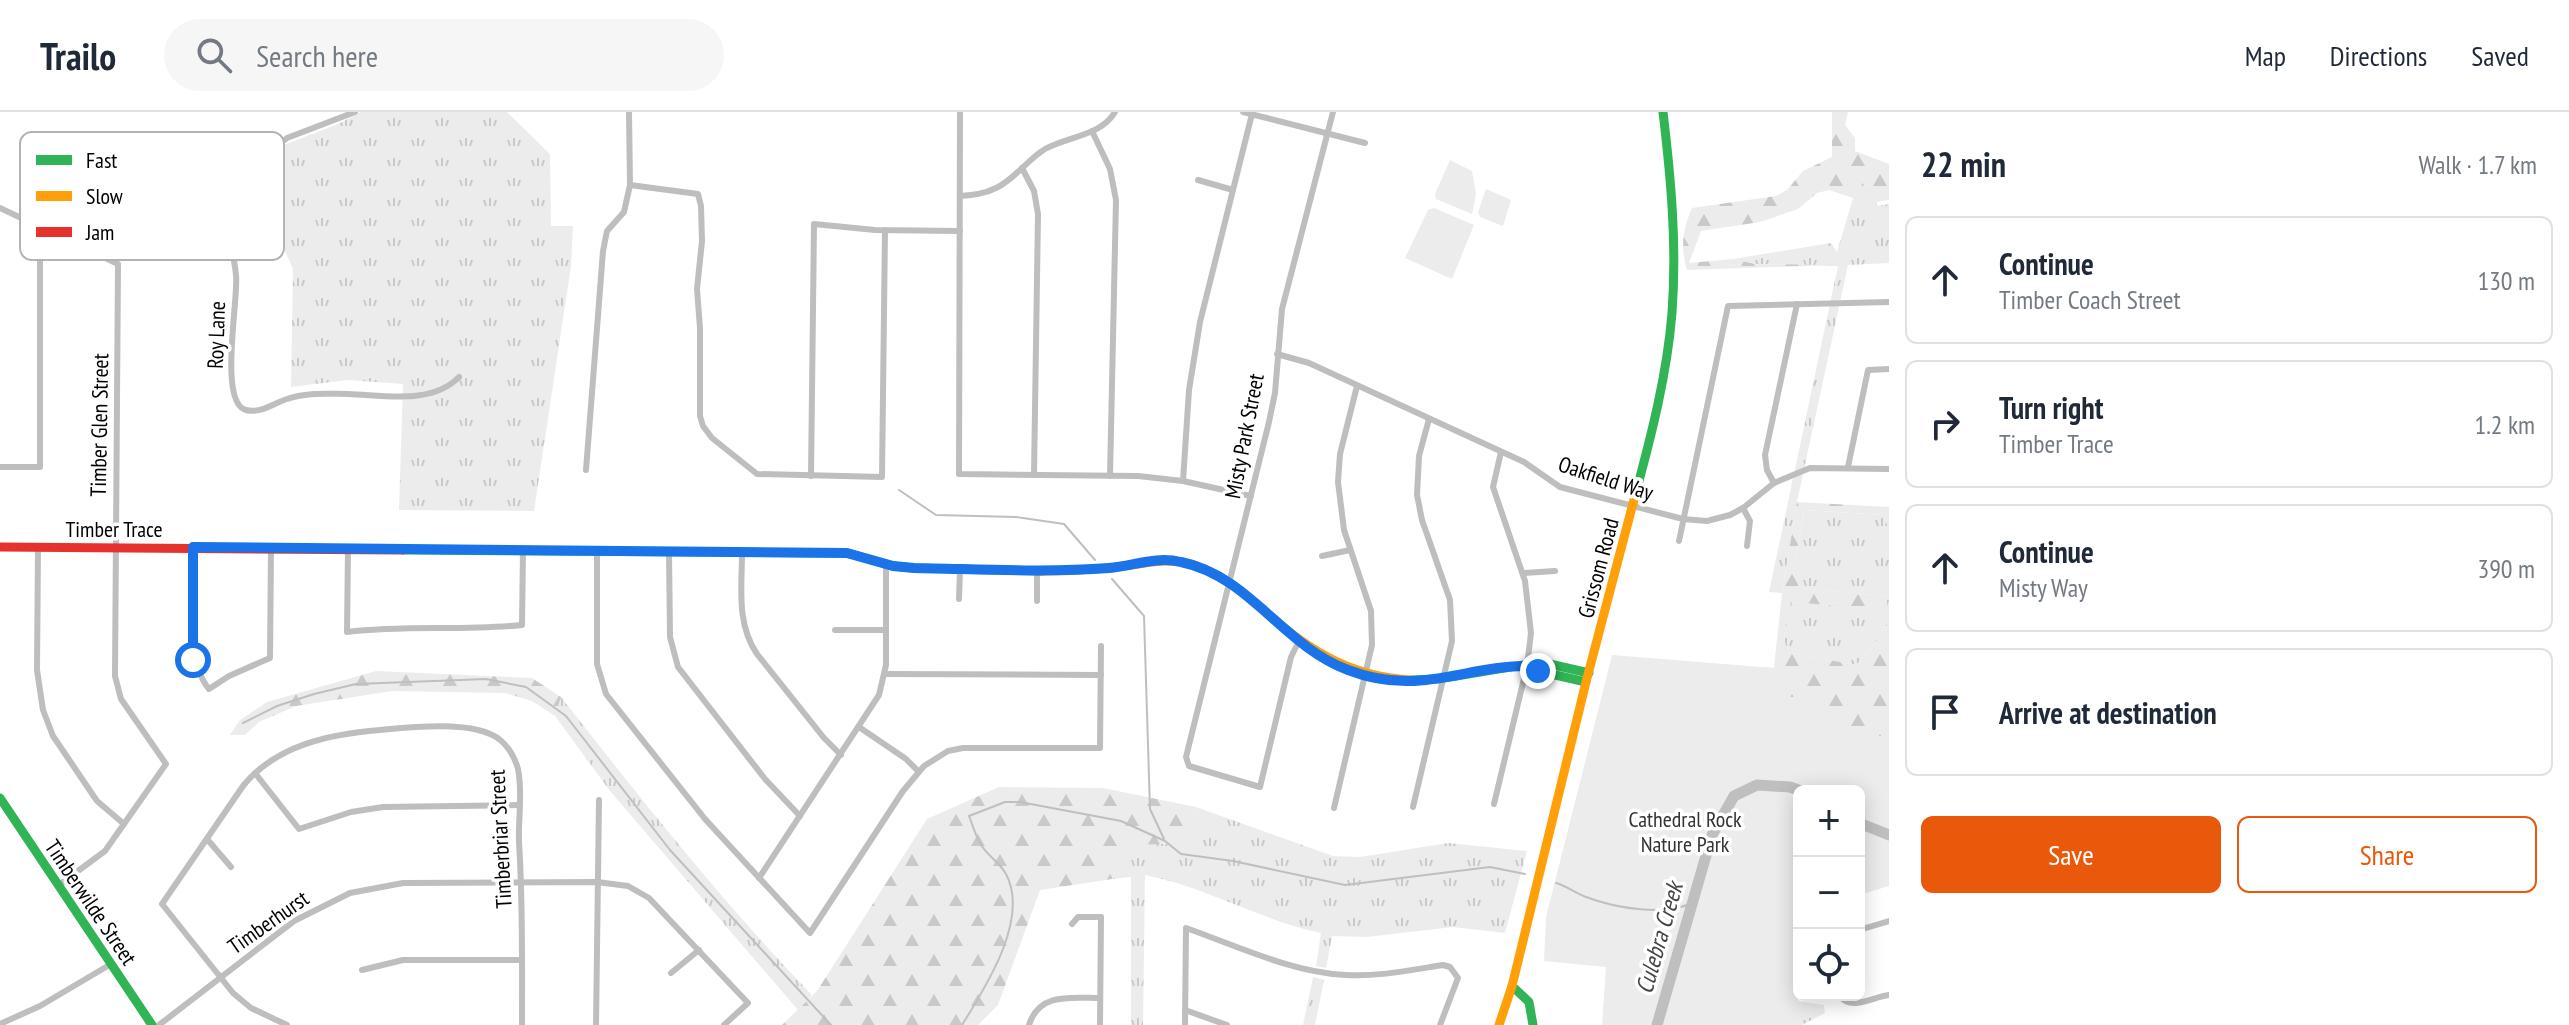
<!DOCTYPE html>
<html lang="en">
<head>
<meta charset="utf-8">
<style>
  :root { --surface:#fff; --page:#f6f6f7; --text:#1f2937; --muted:#747a83; --line:#e0e1e3; --accent:#ea580c }
  body { margin:0; font-family:"PT Sans Narrow",sans-serif; background:var(--page); color:var(--text) }
  .controls { position:absolute; right:24px; bottom:24px; display:grid; overflow:hidden; border-radius:12px; box-shadow:0 4px 20px #0003 }
  .controls button { width:72px; height:72px; display:grid; place-items:center; padding:0; border:0; border-bottom:2px solid var(--line); background:var(--surface); color:var(--text); font:40px sans-serif }
  .stop { position:absolute; width:24px; height:24px; margin:-18px; border:6px solid #1a73e8; border-radius:50%; background:#fff }
  .stop.end { background:#1a73e8; border-color:#fff; box-shadow:0 2px 8px #0008 }
  .list { margin:0; padding:0; list-style:none }
  h2 { display:flex; justify-content:space-between; align-items:center; height:104px; margin:0; padding:0 32px; font-size:34px }
  h2 small { font-size:26px; font-weight:400; color:var(--muted) }
  .list li { display:grid; grid-template-columns:52px 1fr auto; gap:24px; align-items:center; box-sizing:border-box; height:128px; margin:0 16px 16px; padding:0 16px; border:2px solid var(--line); border-radius:12px }
  .list b { display:block; font-size:30px; white-space:nowrap }
  .list p { margin:0; font-size:26px; white-space:nowrap; color:var(--muted) }
  .list em { font-size:26px; font-style:normal; color:var(--muted) }
  .actions { display:flex; gap:16px; padding:24px 32px }
  .actions a { flex:1; padding:18px 0; border:2px solid var(--accent); border-radius:12px; text-align:center; font-size:28px; color:var(--accent) }
  .actions .main { background:var(--accent); color:#fff }
  .icon { flex:none; width:44px; height:44px; fill:none; stroke:currentColor; stroke-width:2; stroke-linecap:round; stroke-linejoin:round }
  .map { position:relative; flex:none; width:1889px; height:913px; overflow:hidden }
  header { display:flex; align-items:center; gap:48px; box-sizing:border-box; height:112px; padding:0 40px; background:var(--surface); border-bottom:2px solid var(--line) }
  header strong { font-size:38px }
  nav { display:flex; gap:44px; margin-inline-start:auto; font-size:28px }
  .search { width:560px; height:72px; background:var(--page); display:flex; align-items:center; gap:20px; box-sizing:border-box; padding:0 28px; border-radius:44px; color:var(--muted); font-size:30px }
  main { display:flex }
  aside { flex:1; background:var(--surface) }
  .map>svg:first-child { display:block }
  .grass { fill:url(#grass-tufts) }
  .forest { fill:url(#forest-firs) }
  .green { fill:#ececec }
  .lines { fill:none; stroke-linecap:round; stroke-linejoin:round }
  .stream { stroke:#bfbfbf; stroke-width:2 }
  .river { stroke:#bfbfbf; stroke-width:11 }
  .street { stroke:#bebebe; stroke-width:6 }
  .fast { stroke:#30b455; stroke-width:9 }
  .slow { stroke:#ff9f0a; stroke-width:9 }
  .jam { stroke:#e5322d; stroke-width:9 }
  .route { stroke:#1a73e8; stroke-width:10 }
  .labels { text-anchor:middle; dominant-baseline:central; stroke-width:7; stroke-linejoin:round; paint-order:stroke }
  .street-label { font-size:22px; fill:#000; stroke:#fff }
  .park-label { font-size:22px; fill:#333; stroke:#fff }
  .water-label { font-size:24px; font-style:italic; fill:#444; stroke:#fff }
  .key { fill:#fff; stroke:#b2b2b2; stroke-width:2 }
  .key-label { font-size:22px; fill:#000 }
</style>
</head>
<body>
<header>
<strong>Trailo</strong>
<div class="search"><svg class="icon" aria-label="search" viewBox="0 0 24 24"><circle cx="10" cy="10" r="6"/><path d="M15 15l6 6"/></svg>Search here</div>
<nav><a>Map</a><a>Directions</a><a>Saved</a></nav>
</header>
<main>
<div class="map">
<svg width="1889" height="913" viewBox="0 0 1889 913">
  <defs>
    <pattern id="grass-tufts" width="24" height="20" patternUnits="userSpaceOnUse" patternTransform="scale(2)"><rect width="24" height="20" fill="#ececec"/><path d="M3 7l-1-3M5 7V3M7 7l1-3M15 17l-1-3M17 17v-4M19 17l1-3" fill="none" stroke="#c9c9c9"/></pattern>
    <pattern id="forest-firs" width="22" height="20" patternUnits="userSpaceOnUse" patternTransform="scale(2)"><rect width="22" height="20" fill="#ececec"/><path d="M5 1l3.5 6h-7zM16 11l3.5 6h-7z" fill="#c9c9c9"/></pattern>
  </defs>
  <rect width="100%" height="100%" fill="#fff"/>
  <g class="grass">
    <polygon points="361,0 507,0 550,42 551,114 573,114 571,154 534,399 399,398 403,272 348,268 291,275 293,157 277,121 231,114 229,77 281,34 338,12"/>
    <polygon points="1862,71 1873,74 1877,94 1889,92 1889,151 1848,153 1797,390 1782,481 1769,480 1838,154 1755,152 1733,147 1831,131 1837,140 1853,86"/>
    <polygon points="1804,398 1884,403 1889,417 1889,508 1869,540 1856,553 1786,540 1784,524 1790,490 1887,497 1886,484 1800,476 1793,462"/>
    <path d="M561,585C641,687 722,790 812,883L798,898L610,679L555,604Z"/>
    <path d="M1196,695L1333,744L1360,745L1448,731L1527,739L1505,821L1453,815L1367,825L1332,824L1326,856L1316,854L1321,821C1260,808 1206,775 1145,763L1143,913H1131V765L1112,767L1131,733L1199,708Z"/>
    <polygon points="1313,865 1324,868 1315,913 1303,913"/>
    <polygon points="1799,874 1798,889 1824,893 1825,901 1802,913 1778,913"/>
  </g>
  <g class="forest">
    <path d="M1832,0H1848L1845,13L1855,26V39L1889,52V88L1875,90L1873,74L1863,71L1853,86L1829,78L1817,81L1798,97L1760,110L1701,119L1689,151L1733,147L1755,152L1834,153L1687,158C1680,135 1683,117 1692,96L1776,84L1787,78L1803,59L1832,45Z"/>
    <polygon points="1797,390 1889,395 1889,417 1884,403 1804,398 1793,462 1800,476 1887,484 1887,498 1791,490 1784,524 1787,540 1856,553 1869,540 1889,508 1889,720 1859,679 1821,679 1761,555 1774,556 1782,481"/>
    <polygon points="376,559 532,566 561,585 555,604 532,589 505,581 392,579 296,594 259,610 245,623 230,623 240,608 267,590"/>
    <polygon points="999,675 1103,676 1196,695 1199,708 1193,731 1131,733 1112,767 1040,778 998,893 978,913 782,913 817,879 927,707"/>
  </g>
  <g class="green">
    <polygon points="1450,48 1472,59 1476,82 1472,102 1436,87 1435,82"/>
    <polygon points="1486,77 1511,88 1503,114 1480,105 1478,100"/>
    <polygon points="1434,96 1474,113 1452,167 1405,146 1428,98"/>
    <polygon points="1612,543 1774,556 1783,585 1806,585 1822,595 1841,618 1857,627 1889,623 1889,774 1859,783 1859,679 1799,679 1798,913 1602,913 1606,855 1544,849 1546,805"/>
  </g>
  <g class="lines">
    <g class="stream">
      <polyline points="899,378 936,403 1016,405 1064,412 1095,448"/>
      <polyline points="1112,467 1144,504 1150,697 1164,727"/>
      <polyline points="243,611 277,594 314,582 356,572 486,567 526,575 566,604 670,738 831,913"/>
      <path d="M1556,771C1567,774 1575,781 1586,785C1615,796 1666,805 1694,790"/>
      <path d="M962,913C985,876 1030,807 1006,762C1000,751 988,744 981,733C976,725 973,714 969,704L1005,690H1020L1121,709L1165,729L1181,742L1233,749L1345,773L1490,755L1525,762"/>
    </g>
    <g class="river">
      <polyline points="1859,711 1889,723"/>
      <polyline points="1657,913 1712,723 1734,684 1757,673 1790,675 1801,679"/>
    </g>
    <g class="street">
      <path d="M355,0L287,26L225,75L223,84C226,110 233,136 236,163C239,186 218,291 246,298C260,302 274,291 287,287C306,280 328,282 348,282C384,283 432,293 459,265"/>
      <polyline points="960,0 959,362 1138,364 1183,369 1251,384"/>
      <polyline points="1243,0 1365,31"/>
      <polyline points="1092,19 1110,57 1116,88 1110,364"/>
      <polyline points="1022,56 1034,79 1038,102 1034,363"/>
      <polyline points="1198,68 1233,78"/>
      <polyline points="630,73 698,82 701,94 702,129 697,177 700,216 700,304 703,314 712,326 757,362 882,365 885,118"/>
      <path d="M960,84C973,83 984,82 996,76C1015,67 1027,48 1045,37C1068,24 1101,24 1115,0"/>
      <polyline points="0,96 118,152 115,564 121,587 166,652 105,739 59,773"/>
      <polyline points="1277,242 1309,251 1524,350 1560,375 1683,407 1707,409 1730,403 1743,396 1774,371 1810,356 1889,357"/>
      <polyline points="0,355 40,355 40,116"/>
      <polyline points="1848,355 1868,258 1889,257"/>
      <polyline points="586,358 603,139 607,119 624,100 630,73 629,0"/>
      <polyline points="811,364 814,112 875,118 960,119"/>
      <polyline points="1183,369 1189,278 1200,210 1252,2"/>
      <polyline points="1774,371 1767,358 1765,343 1797,192"/>
      <polyline points="1743,396 1750,409 1747,434"/>
      <polyline points="1679,429 1728,194 1889,190"/>
      <polyline points="38,435 37,558 43,598 53,624 97,689 124,712"/>
      <path d="M193,435C193,476 183,546 209,577L229,564L270,546L271,436"/>
      <path d="M348,437L347,520C405,513 464,519 522,513L523,438"/>
      <polyline points="597,439 597,552 606,582 705,707 810,821 903,679 924,654 948,639 963,636 1100,636 1101,534"/>
      <polyline points="669,439 670,525 678,555 765,667 800,704"/>
      <path d="M742,440C742,475 736,511 757,542L824,626L841,643"/>
      <polyline points="1322,444 1350,438"/>
      <polyline points="1523,461 1555,459"/>
      <polyline points="959,487 960,457"/>
      <polyline points="1037,489 1037,457"/>
      <polyline points="835,518 885,518"/>
      <polyline points="1299,529 1291,545 1260,675 1189,654 1186,645 1269,310 1275,281 1282,197 1333,0"/>
      <polyline points="885,562 1101,563"/>
      <polyline points="859,615 906,647 918,659"/>
      <polyline points="255,661 299,717 351,700 383,695 519,693"/>
      <polyline points="1494,692 1527,554 1531,521 1525,469 1493,375 1501,340"/>
      <polyline points="1413,695 1452,529 1450,488 1422,408 1417,383 1419,344 1429,307"/>
      <polyline points="1334,696 1372,533 1371,499 1344,418 1338,370 1340,342 1357,274"/>
      <polyline points="207,727 231,755"/>
      <polyline points="759,766 879,583 886,553 886,452"/>
      <polyline points="1072,812 1078,805 1101,805 1100,913"/>
      <polyline points="1859,818 1889,809"/>
      <polyline points="362,858 403,848 522,848"/>
      <polyline points="671,861 699,838"/>
      <path d="M1839,883C1851,900 1872,885 1889,883"/>
      <polyline points="1185,898 1227,913"/>
      <polyline points="0,912 40,894 111,852"/>
      <polyline points="159,913 294,809 350,781 403,771 597,770 628,774 649,786 748,891 724,913"/>
      <path d="M287,913L251,896L233,881L162,792L243,674C276,633 330,622 380,618C412,615 473,608 499,627C509,635 515,646 518,657C523,681 518,707 519,730C523,791 522,852 522,913"/>
      <polyline points="596,913 599,688"/>
      <path d="M1029,913C1039,880 1072,886 1100,886"/>
      <path d="M1185,913L1186,816C1237,834 1291,860 1345,863C1378,865 1411,858 1443,853L1450,855L1458,866L1440,913"/>
    </g>
    <g class="fast">
      <path d="M1636,380C1652,321 1667,262 1672,201C1677,133 1671,67 1663,0"/>
      <polyline points="403,438 847,441 893,454 914,456 1042,459"/>
      <polyline points="1534,554 1538,559 1586,570"/>
      <polyline points="1411,568 1438,567 1541,550 1589,561"/>
      <polyline points="0,686 152,913"/>
      <polyline points="1512,874 1529,890 1533,913"/>
    </g>
    <g class="slow">
      <path d="M1042,459C1065,459 1087,458 1109,456C1139,453 1164,444 1194,453C1224,463 1247,484 1270,504C1312,541 1354,565 1411,568"/>
      <polyline points="1499,913 1512,874 1586,570 1636,380"/>
    </g>
    <polyline class="jam" points="0,435 403,438"/>
  </g>
  <g class="lines">
    <path class="route" d="M193,548V435L847,441L893,454L914,456C978,457 1045,461 1109,456C1134,454 1155,444 1181,450C1250,464 1283,534 1348,558C1421,586 1465,552 1534,554L1538,559"/>
  </g>
  <g class="labels">
    <g class="street-label">
      <text transform="translate(216 223) rotate(-88)">Roy Lane</text>
      <text transform="translate(99 313) rotate(-89)">Timber Glen Street</text>
      <text transform="translate(1244 324) rotate(-79)">Misty Park Street</text>
      <text transform="translate(1606 366) rotate(18)">Oakfield Way</text>
      <text x="114" y="417">Timber Trace</text>
      <text transform="translate(1598 456) rotate(-75)">Grissom Road</text>
      <text transform="translate(500 727) rotate(-93)">Timberbriar Street</text>
      <text transform="translate(91 790) rotate(56)">Timberwilde Street</text>
      <text transform="translate(268 810) rotate(-35)">Timberhurst</text>
    </g>
    <g class="park-label">
      <text x="1685" y="707">Cathedral Rock<tspan x="1685" dy="25">Nature Park</tspan></text>
    </g>
    <g class="water-label">
      <text transform="translate(1659 826) rotate(-74)">Culebra Creek</text>
    </g>
  </g>
  <rect x="20" y="20" width="264" height="128" rx="12" class="key"/>
  <rect x="36" y="43" width="36" height="10" fill="#30b455"/>
  <rect x="36" y="79" width="36" height="10" fill="#ff9f0a"/>
  <rect x="36" y="115" width="36" height="10" fill="#e5322d"/>
  <g class="key-label">
    <text x="86" y="56">Fast</text>
    <text x="86" y="92">Slow</text>
    <text x="86" y="128">Jam</text>
  </g>
</svg>
<div class="controls">
<button>+</button>
<button>−</button>
<button><svg class="icon" aria-label="locate" viewBox="0 0 24 24"><circle cx="12" cy="12" r="6"/><path d="M12 2v4M12 18v4M2 12h4M18 12h4"/></svg></button>
</div>
<div class="stop" style="left:193px;top:548px"></div>
<div class="stop end" style="left:1538px;top:559px"></div>
</div>
<aside>
<h2>22 min<small>Walk · 1.7 km</small></h2>
<ul class="list">
<li><svg class="icon" aria-label="ahead" viewBox="0 0 24 24"><path d="M12 20V5M6 11l6-6 6 6"/></svg><div><b>Continue</b><p>Timber Coach Street</p></div><em>130 m</em></li>
<li><svg class="icon" aria-label="right" viewBox="0 0 24 24"><path d="M7 20v-9h11M14 6l5 5-5 5"/></svg><div><b>Turn right</b><p>Timber Trace</p></div><em>1.2 km</em></li>
<li><svg class="icon" aria-label="ahead" viewBox="0 0 24 24"><path d="M12 20V5M6 11l6-6 6 6"/></svg><div><b>Continue</b><p>Misty Way</p></div><em>390 m</em></li>
<li><svg class="icon" aria-label="arrive" viewBox="0 0 24 24"><path d="M6 21V4h12l-3 4 3 4H6"/></svg><div><b>Arrive at destination</b></div></li>
</ul>
<div class="actions"><a class="main">Save</a><a>Share</a></div>
</aside>
</main>
</body>
</html>
